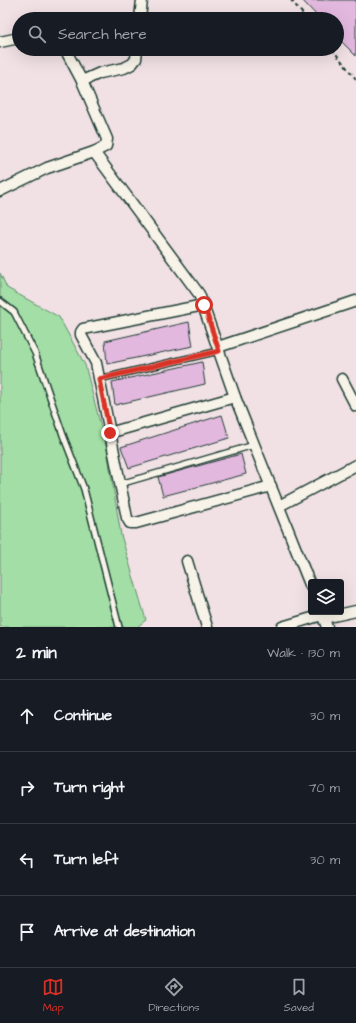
<!DOCTYPE html>
<html lang="en">
<head>
<meta charset="utf-8">
<style>
  :root { --surface:#171b24; --page:#242831; --text:#f1f3f6; --muted:#9ea1a6; --line:#363941; --accent:#d93025 }
  body { margin:0; font-family:"Architects Daughter",sans-serif; background:var(--page); color:var(--text) }
  .controls { position:absolute; right:12px; bottom:12px; display:grid; overflow:hidden; border-radius:4px; box-shadow:0 4px 16px #0002 }
  .controls button { width:36px; height:36px; display:grid; place-items:center; padding:0; border:0; border-bottom:1px solid var(--line); background:var(--surface); color:var(--text); font:20px sans-serif }
  .stop { position:absolute; width:12px; height:12px; margin:-9px; border:3px solid #d93025; border-radius:50%; background:#fff }
  .stop.end { background:#d93025; border-color:#fff; box-shadow:0 1px 4px #0008 }
  .list { margin:0; padding:0; list-style:none }
  h2 { display:flex; justify-content:space-between; align-items:center; height:52px; margin:0; padding:0 16px; font-size:17px }
  h2 small { font-size:13px; font-weight:400; color:var(--muted) }
  .list li { display:grid; grid-template-columns:26px 1fr auto; gap:12px; align-items:center; box-sizing:border-box; height:72px; padding:0 16px; border-top:1px solid var(--line) }
  .list b { display:block; font-size:15px; white-space:nowrap }
  .list em { font-size:13px; font-style:normal; color:var(--muted) }
  .icon { flex:none; width:22px; height:22px; fill:none; stroke:currentColor; stroke-width:2; stroke-linecap:round; stroke-linejoin:round }
  .map { position:relative; flex:none; width:356px; height:627px; overflow:hidden }
  .search { position:absolute; background:var(--surface); box-shadow:0 4px 16px #0002; left:12px; right:12px; top:12px; height:44px; display:flex; align-items:center; gap:10px; box-sizing:border-box; padding:0 14px; border-radius:22px; color:var(--muted); font-size:15px }
  .sheet { height:340px; background:var(--surface) }
  nav { display:flex; justify-content:space-around; align-items:center; box-sizing:border-box; height:56px; border-top:1px solid var(--line); background:var(--surface); font-size:11px; color:var(--muted) }
  nav a { display:grid; justify-items:center; gap:2px }
  nav .on { color:var(--accent) }
  .map>svg:first-child { display:block }
  .green { fill:#a2dea5; stroke:#608e6c }
  .building { fill:#e3b8df; stroke:#1f3d34 }
  .lines { fill:none; stroke-linecap:round; stroke-linejoin:round }
  .service-casing { stroke:#1f3d34; stroke-width:8 }
  .minor-casing { stroke:#1f3d34; stroke-width:13 }
  .path { stroke:#1f3d34; stroke-width:2; stroke-dasharray:4 3; stroke-linecap:butt }
  .service { stroke:#f7f3e8; stroke-width:5 }
  .minor { stroke:#f7f3e8; stroke-width:10 }
  .route { stroke:#d93025; stroke-width:5 }
</style>
</head>
<body>
<div class="map">
<svg width="356" height="627" viewBox="0 0 356 627">
  <rect width="100%" height="100%" fill="#f1e1e5"/>
  <filter id="ink" filterUnits="userSpaceOnUse"><feTurbulence type="fractalNoise" baseFrequency=".025" numOctaves="2"/><feDisplacementMap in="SourceGraphic" scale="8" xChannelSelector="R" yChannelSelector="G"/><feConvolveMatrix kernelMatrix="1 2 1 2 8 2 1 2 1" color-interpolation-filters="sRGB"/></filter>
  <g filter="url(#ink)">
    <polygon class="green" points="0,273 7,288 59,317 85,365 107,450 121,535 146,620 137,627 0,627"/>
    <g class="building">
      <polygon points="302,0 356,0 356,56 337,37 337,19 320,19"/>
      <polygon points="189,322 193,346 107,364 105,341"/>
      <polygon points="202,362 205,384 115,405 112,382"/>
      <polygon points="222,415 229,438 129,468 121,447"/>
      <polygon points="241,454 246,474 163,496 158,477"/>
    </g>
    <g class="lines">
      <g class="service-casing">
        <g id="service">
          <polyline points="0,301 14,312 35,353 63,435 84,489 119,627"/>
          <polyline points="99,379 219,351"/>
          <polyline points="120,484 254,445"/>
        </g>
      </g>
      <g class="minor-casing">
        <g id="minor">
          <polyline points="140,19 142,0"/>
          <polyline points="0,42 19,38"/>
          <polyline points="82,81 100,73 124,68 132,64 136,59 137,49"/>
          <polyline points="94,152 199,294 235,397 311,587"/>
          <polyline points="0,191 47,168 94,152 106,146 107,139 82,81 65,49"/>
          <polyline points="204,305 83,329 81,332 81,335 96,363 127,518 130,523 136,523 271,486"/>
          <polyline points="218,347 356,301"/>
          <polyline points="342,379 356,406"/>
          <polyline points="109,433 235,397"/>
          <polyline points="279,506 356,465"/>
          <polyline points="187,561 207,627"/>
          <polyline points="321,612 327,627"/>
          <polyline points="324,618 356,611"/>
          <polyline points="282,627 322,615"/>
        </g>
      </g>
      <g class="path">
        <polyline points="291,0 307,19"/>
        <polyline points="332,49 356,79"/>
      </g>
      <use href="#service" class="service"/>
      <use href="#minor" class="minor"/>
    </g>
  </g>
  <g class="lines" filter="url(#ink)">
    <polyline class="route" points="110,433 99,379 219,351 204,305"/>
  </g>
</svg>
<div class="controls">
<button><svg class="icon" aria-label="layers" viewBox="0 0 24 24"><path d="M12 4l9 5-9 5-9-5zM3 14l9 5 9-5"/></svg></button>
</div>
<div class="stop" style="left:204px;top:305px"></div>
<div class="stop end" style="left:110px;top:433px"></div>
<div class="search"><svg class="icon" aria-label="search" viewBox="0 0 24 24"><circle cx="10" cy="10" r="6"/><path d="M15 15l6 6"/></svg>Search here</div>
</div>
<section class="sheet">
<h2>2 min<small>Walk · 130 m</small></h2>
<ul class="list">
<li><svg class="icon" aria-label="ahead" viewBox="0 0 24 24"><path d="M12 20V5M6 11l6-6 6 6"/></svg><div><b>Continue</b></div><em>30 m</em></li>
<li><svg class="icon" aria-label="right" viewBox="0 0 24 24"><path d="M7 20v-9h11M14 6l5 5-5 5"/></svg><div><b>Turn right</b></div><em>70 m</em></li>
<li><svg class="icon" aria-label="left" viewBox="0 0 24 24"><path d="M17 20v-9H6M10 6l-5 5 5 5"/></svg><div><b>Turn left</b></div><em>30 m</em></li>
<li><svg class="icon" aria-label="arrive" viewBox="0 0 24 24"><path d="M6 21V4h12l-3 4 3 4H6"/></svg><div><b>Arrive at destination</b></div></li>
</ul>
</section>
<nav>
<a class="on"><svg class="icon" aria-label="map" viewBox="0 0 24 24"><path d="M3 6l6-2 6 2 6-2v14l-6 2-6-2-6 2zM9 4v14M15 6v14"/></svg>Map</a>
<a><svg class="icon" aria-label="directions" viewBox="0 0 24 24"><path d="M12 3l9 9-9 9-9-9zM9 14v-3h6M13 9l2 2-2 2"/></svg>Directions</a>
<a><svg class="icon" aria-label="saved" viewBox="0 0 24 24"><path d="M7 4h10v16l-5-4-5 4z"/></svg>Saved</a>
</nav>
</body>
</html>
